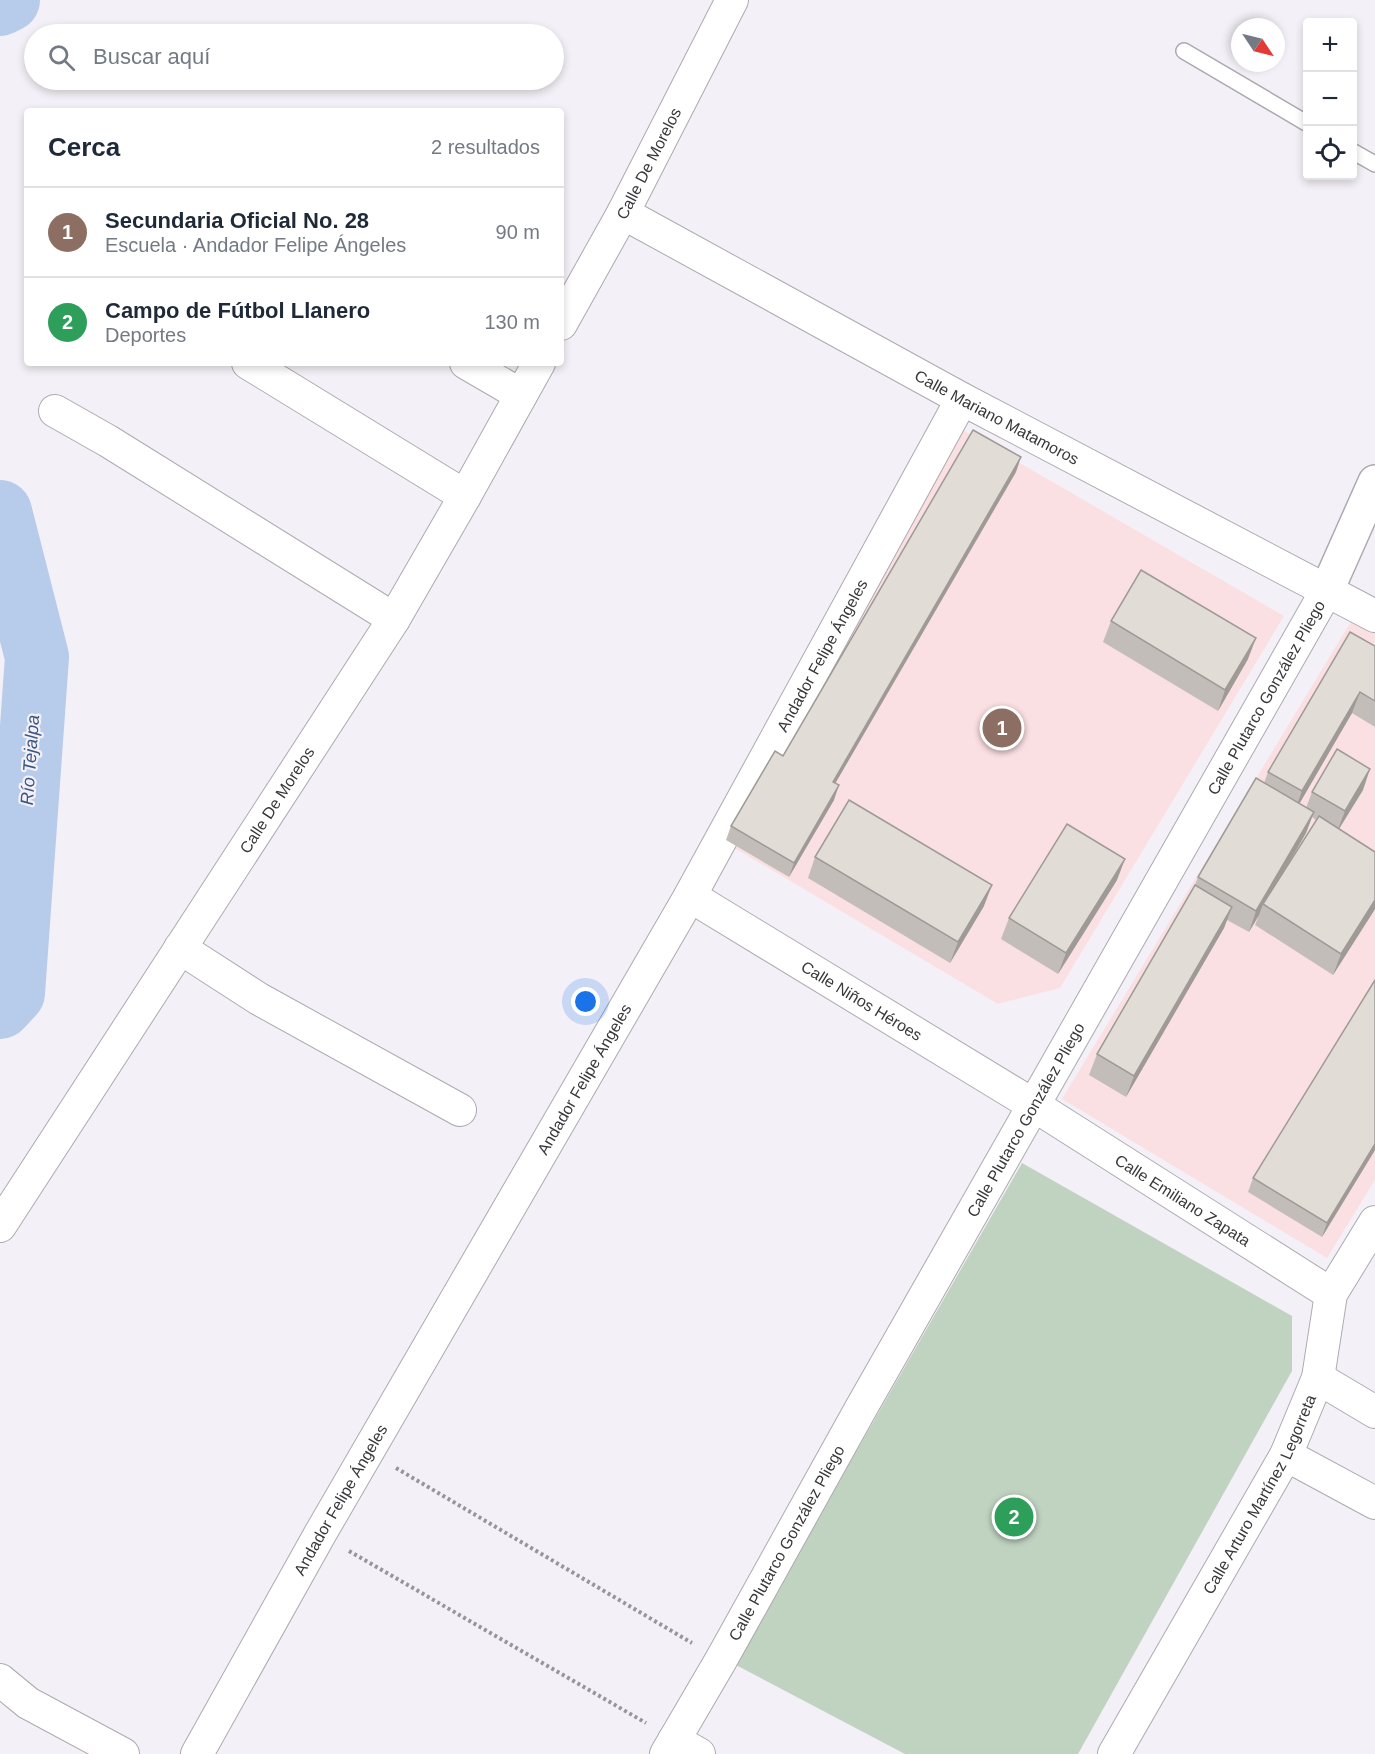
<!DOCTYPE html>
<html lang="es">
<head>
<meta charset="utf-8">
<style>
  :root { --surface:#fff; --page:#f2f2f3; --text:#1f2937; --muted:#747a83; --line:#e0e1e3; --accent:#ea580c }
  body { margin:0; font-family:Arial,sans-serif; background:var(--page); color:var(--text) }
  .controls { position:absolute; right:18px; top:18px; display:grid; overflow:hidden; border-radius:6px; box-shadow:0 3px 9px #0003 }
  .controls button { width:54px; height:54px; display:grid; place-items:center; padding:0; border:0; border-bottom:2px solid var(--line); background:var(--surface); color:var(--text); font:30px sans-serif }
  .compass { position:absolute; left:1231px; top:18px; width:54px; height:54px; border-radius:50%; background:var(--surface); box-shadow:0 3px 9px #0003; rotate:125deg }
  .you { position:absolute; left:586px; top:1002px; width:21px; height:21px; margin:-15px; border:4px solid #fff; border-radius:50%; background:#1a73e8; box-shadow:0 0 0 9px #1a73e833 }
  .badge { display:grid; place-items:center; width:39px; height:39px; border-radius:50%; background:var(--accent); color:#fff; font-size:20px; font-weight:700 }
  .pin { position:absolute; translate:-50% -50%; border:3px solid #fff; box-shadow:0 2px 6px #0006 }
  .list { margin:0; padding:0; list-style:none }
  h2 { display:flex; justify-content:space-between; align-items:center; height:78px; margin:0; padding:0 24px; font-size:26px }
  h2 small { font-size:20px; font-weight:400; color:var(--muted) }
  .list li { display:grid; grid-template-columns:39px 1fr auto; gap:18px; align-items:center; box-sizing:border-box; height:90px; padding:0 24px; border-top:2px solid var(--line) }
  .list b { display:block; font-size:22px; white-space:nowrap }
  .list p { margin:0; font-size:20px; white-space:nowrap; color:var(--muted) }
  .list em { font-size:20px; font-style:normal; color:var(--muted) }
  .icon { flex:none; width:33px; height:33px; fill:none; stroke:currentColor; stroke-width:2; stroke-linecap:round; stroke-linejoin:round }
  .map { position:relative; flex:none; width:1375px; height:1754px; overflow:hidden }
  .search { position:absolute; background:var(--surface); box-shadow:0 3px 9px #0003; left:24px; top:24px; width:540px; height:66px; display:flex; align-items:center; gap:15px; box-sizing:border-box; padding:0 21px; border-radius:33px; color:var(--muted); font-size:22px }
  .panel { position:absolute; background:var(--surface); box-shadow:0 3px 9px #0003; left:24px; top:108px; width:540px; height:258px; border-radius:6px }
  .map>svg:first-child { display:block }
  .education { fill:#fbe0e3 }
  .grass { fill:#c0d3c1 }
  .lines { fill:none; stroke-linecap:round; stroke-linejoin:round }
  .river { stroke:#b7cbea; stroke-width:64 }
  .service-casing { stroke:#ada9b0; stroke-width:18 }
  .minor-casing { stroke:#ada9b0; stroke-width:34 }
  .tertiary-casing { stroke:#ada9b0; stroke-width:36 }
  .path { stroke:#98959a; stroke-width:4; stroke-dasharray:3 3; stroke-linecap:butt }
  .service { stroke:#fff; stroke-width:15 }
  .minor { stroke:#fff; stroke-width:32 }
  .tertiary { stroke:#fff; stroke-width:33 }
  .wall { fill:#c2bdb8; fill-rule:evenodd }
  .shaded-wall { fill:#9e9a96 }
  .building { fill:#e2dcd6; stroke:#9e9a96; stroke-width:1.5 }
  .labels { text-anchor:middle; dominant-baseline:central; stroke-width:4.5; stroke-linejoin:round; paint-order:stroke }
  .street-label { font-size:16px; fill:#39373a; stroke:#f4f0f7 }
  .water-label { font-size:18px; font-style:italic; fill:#3a5681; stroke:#f4f0f7 }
</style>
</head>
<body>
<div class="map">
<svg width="1375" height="1754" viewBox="0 0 1375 1754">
  <rect width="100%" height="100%" fill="#f4f0f7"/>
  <g class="education">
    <polygon points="961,429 1284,616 1060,988 998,1004 721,840"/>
    <polygon points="1356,613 1375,624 1375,1180 1327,1258 1062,1099"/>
  </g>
  <polygon class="grass" points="1022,1163 1292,1316 1292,1371 1078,1754 905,1754 734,1664"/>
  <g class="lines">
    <g class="river">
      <polyline points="0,4 8,0"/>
      <polyline points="0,512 37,657 13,993 0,1007"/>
    </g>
    <g class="service-casing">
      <g id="service">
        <polyline points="1184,51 1308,124"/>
        <polyline points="1352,151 1375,164"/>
      </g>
    </g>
    <g class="minor-casing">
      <g id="minor">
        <path id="s1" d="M623,213L962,399L1375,616"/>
        <path id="s2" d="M561,324L623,213L732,0"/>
        <polyline points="248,363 465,496"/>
        <polyline points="466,363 521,395"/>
        <polyline points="55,411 108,441 394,619"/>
        <path id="s3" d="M690,896L1035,1106L1331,1294"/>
        <polyline points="180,948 259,999 460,1110"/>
        <path id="s4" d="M0,1226L394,619L465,496L539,363"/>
        <polyline points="1318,1378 1375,1412"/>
        <polyline points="1286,1455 1375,1503"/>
        <polyline points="0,1680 28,1703 123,1754"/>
        <polyline points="674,1740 699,1754"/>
        <path id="s5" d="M197,1754L320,1534L690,896L962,399"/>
        <path id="s6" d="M666,1754L721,1660L860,1410L1327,590"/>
        <path id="s7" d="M1114,1754L1286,1455L1318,1378L1331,1294L1375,1222"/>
      </g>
    </g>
    <g class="tertiary-casing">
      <polyline id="tertiary" points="1327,590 1375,482"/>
    </g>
    <g class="path">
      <polyline points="396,1468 692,1643"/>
      <polyline points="349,1551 646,1723"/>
    </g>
    <use href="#service" class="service"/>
    <use href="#minor" class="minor"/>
    <use href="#tertiary" class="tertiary"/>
  </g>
  <g class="wall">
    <polygon points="1016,472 835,783 834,800 789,877 726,840 731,826 783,756"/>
    <polygon points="1111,621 1248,659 1218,711 1103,642"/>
    <path d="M1375,646V727L1352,713L1299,804L1306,808L1312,792L1363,790L1339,829L1375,852V909L1333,975L1255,925L1259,915L1249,932L1227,920L1224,928L1126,1097L1089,1075L1097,1054L1195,885L1198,877L1264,783L1268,772ZM1312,817L1316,820L1292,858L1306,833Z"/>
    <polygon points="815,857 984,906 950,963 808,878"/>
    <polygon points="1117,880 1058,974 1001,939 1009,918"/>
    <polygon points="1375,980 1375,1150 1322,1237 1248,1192 1253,1178"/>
  </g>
  <g class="shaded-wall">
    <polygon points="1021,457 1016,472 828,796 833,782"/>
    <polygon points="1256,638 1248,659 1218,711 1225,690"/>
    <polygon points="1360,692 1352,713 1294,813 1302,791"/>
    <polygon points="1370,769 1363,790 1337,832 1345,811"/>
    <polygon points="839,785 834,800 789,877 794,863"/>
    <polygon points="1314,812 1306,833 1264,905 1263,904 1259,915 1249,932 1256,911"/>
    <polygon points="1125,859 1117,880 1058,974 1066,953"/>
    <polygon points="992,885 984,906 950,963 958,942"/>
    <polygon points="1375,900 1375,909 1333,975 1341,954"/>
    <polygon points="1232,907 1224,928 1126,1097 1134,1076"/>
    <polygon points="1375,1144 1375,1150 1322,1237 1327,1223"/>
  </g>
  <g class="building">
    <polygon points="973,430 1021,457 833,782 839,785 794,863 731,826 775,751 783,756"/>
    <polygon points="1141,570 1256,638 1225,690 1111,621"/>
    <polygon points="1350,632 1375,646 1375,701 1360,692 1302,791 1268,772"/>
    <polygon points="1337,749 1370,769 1345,811 1312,792"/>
    <polygon points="1256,778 1314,812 1256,911 1198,877"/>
    <polygon points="849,800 992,885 958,942 815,857"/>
    <polygon points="1319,816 1375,852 1375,900 1341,954 1263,904"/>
    <polygon points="1067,824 1125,859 1066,953 1009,918"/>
    <polygon points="1195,885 1232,907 1134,1076 1097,1054"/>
    <polygon points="1375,980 1375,1144 1327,1223 1253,1178"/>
  </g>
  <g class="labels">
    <g class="street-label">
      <text stroke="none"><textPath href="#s2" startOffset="183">Calle De Morelos</textPath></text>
      <text stroke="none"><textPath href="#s1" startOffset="426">Calle Mariano Matamoros</textPath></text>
      <text stroke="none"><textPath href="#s5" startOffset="1264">Andador Felipe Ángeles</textPath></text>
      <text stroke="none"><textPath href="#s6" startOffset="1215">Calle Plutarco González Pliego</textPath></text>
      <text stroke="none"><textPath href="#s4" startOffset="508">Calle De Morelos</textPath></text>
      <text stroke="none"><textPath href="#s3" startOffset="201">Calle Niños Héroes</textPath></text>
      <text stroke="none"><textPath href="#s5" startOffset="778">Andador Felipe Ángeles</textPath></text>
      <text stroke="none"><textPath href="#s6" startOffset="729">Calle Plutarco González Pliego</textPath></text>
      <text stroke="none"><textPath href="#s3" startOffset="579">Calle Emiliano Zapata</textPath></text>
      <text stroke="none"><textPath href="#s7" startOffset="298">Calle Arturo Martínez Legorreta</textPath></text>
      <text stroke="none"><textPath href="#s5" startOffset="292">Andador Felipe Ángeles</textPath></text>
      <text stroke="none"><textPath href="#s6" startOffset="243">Calle Plutarco González Pliego</textPath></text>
    </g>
    <g class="water-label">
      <text transform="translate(30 760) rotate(-86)">Río Tejalpa</text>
    </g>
  </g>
</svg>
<div class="controls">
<button>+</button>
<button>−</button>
<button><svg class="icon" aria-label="locate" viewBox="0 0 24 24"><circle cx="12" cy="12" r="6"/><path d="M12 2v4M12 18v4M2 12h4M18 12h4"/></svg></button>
</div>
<svg class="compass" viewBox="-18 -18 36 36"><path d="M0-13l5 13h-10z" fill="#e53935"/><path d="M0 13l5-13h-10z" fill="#747a83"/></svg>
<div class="you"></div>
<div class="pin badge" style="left:1002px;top:728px;background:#8d6e63">1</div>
<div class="pin badge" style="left:1014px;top:1517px;background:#2e9e5b">2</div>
<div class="search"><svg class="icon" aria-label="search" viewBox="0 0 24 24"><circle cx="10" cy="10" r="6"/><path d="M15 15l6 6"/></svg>Buscar aquí</div>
<section class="panel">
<h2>Cerca<small>2 resultados</small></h2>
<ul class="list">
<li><span class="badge" style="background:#8d6e63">1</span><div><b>Secundaria Oficial No. 28</b><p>Escuela · Andador Felipe Ángeles</p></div><em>90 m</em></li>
<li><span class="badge" style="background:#2e9e5b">2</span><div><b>Campo de Fútbol Llanero</b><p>Deportes</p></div><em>130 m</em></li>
</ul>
</section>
</div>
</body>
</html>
